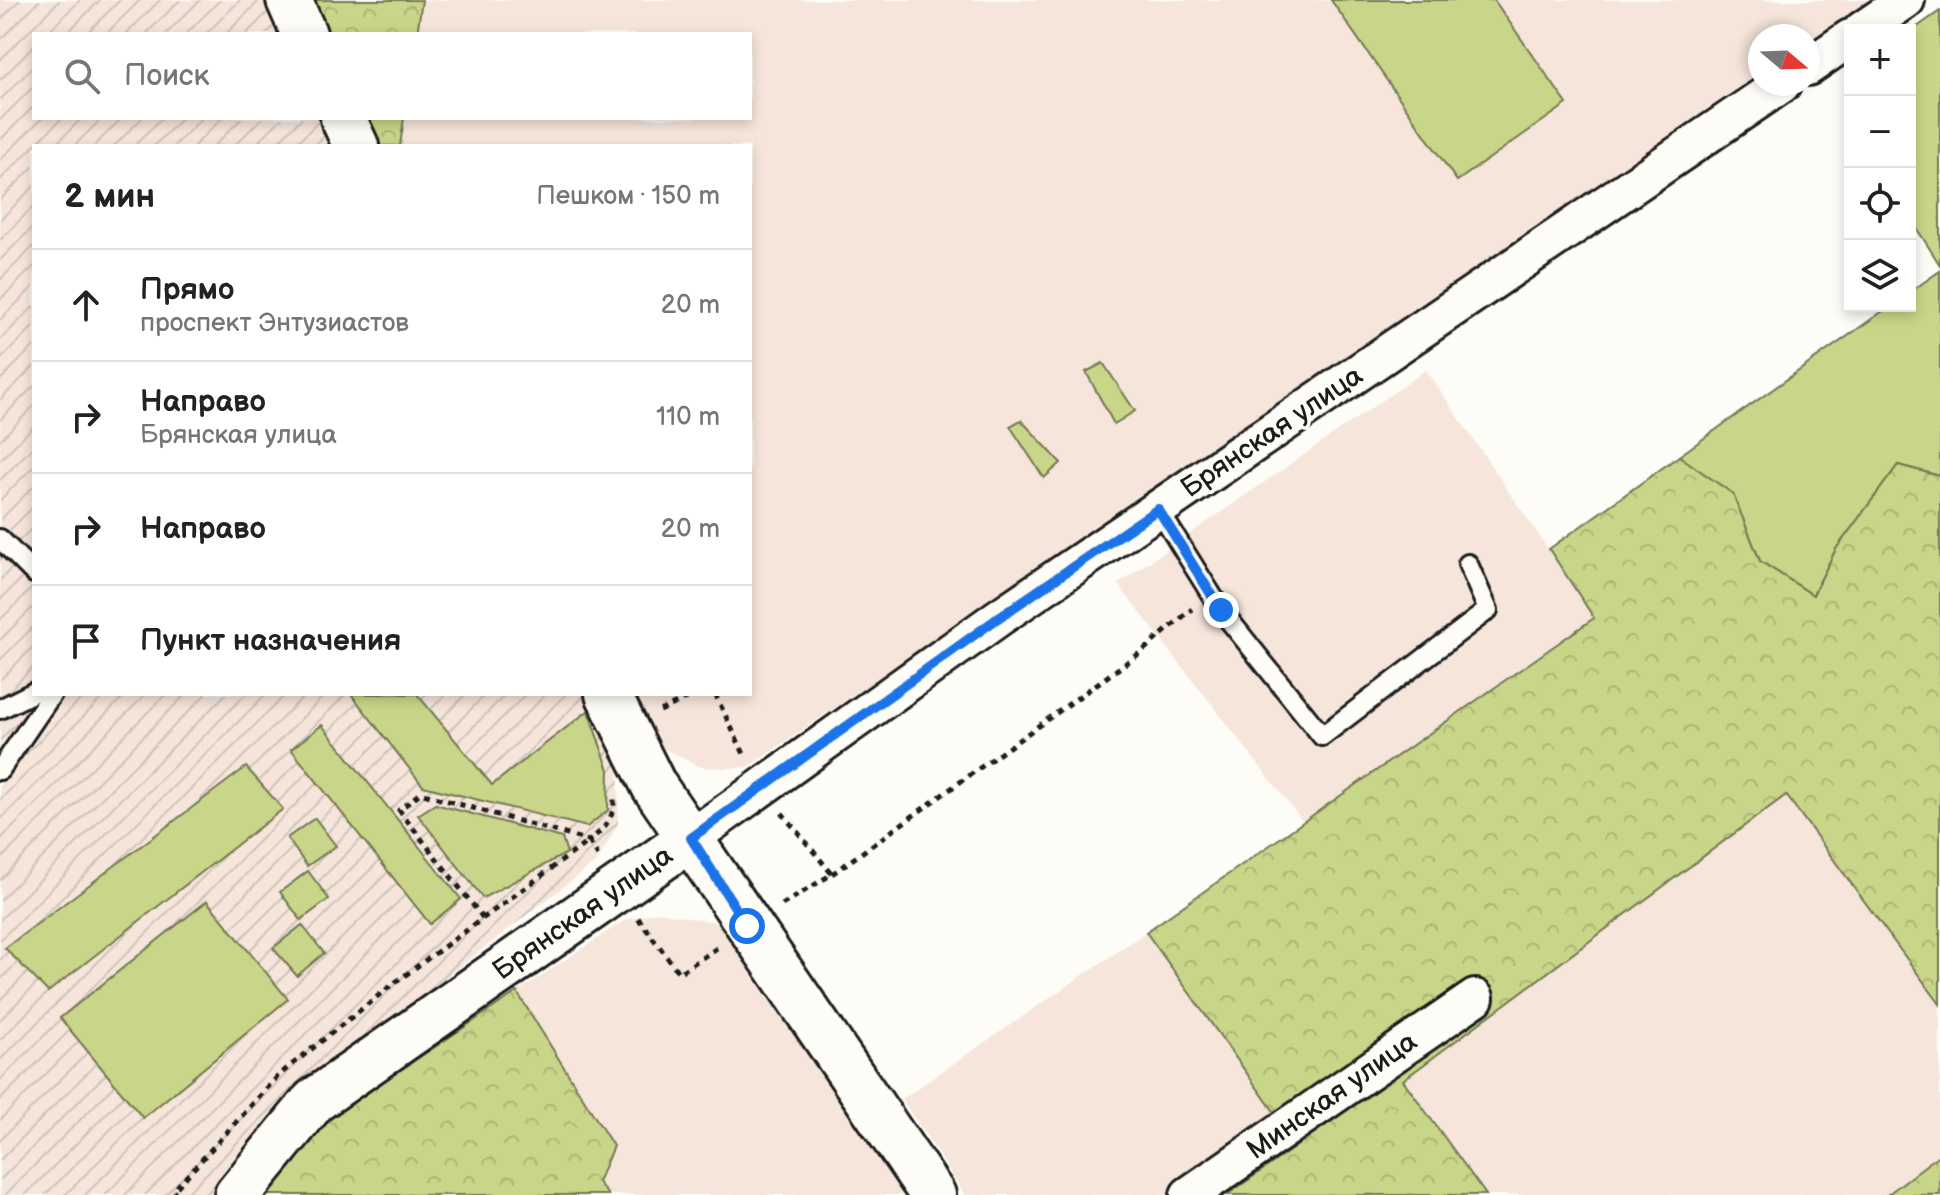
<!DOCTYPE html>
<html lang="ru">
<head>
<meta charset="utf-8">
<style>
  :root { --surface:#fff; --page:#f6f6f6; --text:#222; --muted:#767676; --line:#e0e0e0 }
  body { margin:0; font-family:"Balsamiq Sans",sans-serif; background:var(--page); color:var(--text) }
  .controls { position:absolute; right:24px; top:24px; display:grid; overflow:hidden; border-radius:0px; box-shadow:0 4px 12px #0003 }
  .controls button { width:72px; height:72px; display:grid; place-items:center; padding:0; border:0; border-bottom:2px solid var(--line); background:var(--surface); color:var(--text); font:40px sans-serif }
  .compass { position:absolute; left:1748px; top:24px; width:72px; height:72px; border-radius:50%; background:var(--surface); box-shadow:0 4px 12px #0003; rotate:109deg }
  .stop { position:absolute; width:24px; height:24px; margin:-18px; border:6px solid #1a73e8; border-radius:50%; background:#fff }
  .stop.end { background:#1a73e8; border-color:#fff; box-shadow:0 2px 8px #0008 }
  .list { margin:0; padding:0; list-style:none }
  h2 { display:flex; justify-content:space-between; align-items:center; height:104px; margin:0; padding:0 32px; font-size:34px }
  h2 small { font-size:26px; font-weight:400; color:var(--muted) }
  .list li { display:grid; grid-template-columns:52px 1fr auto; gap:24px; align-items:center; box-sizing:border-box; height:112px; padding:0 32px; border-top:2px solid var(--line) }
  .list b { display:block; font-size:30px; white-space:nowrap }
  .list p { margin:0; font-size:26px; white-space:nowrap; color:var(--muted) }
  .list em { font-size:26px; font-style:normal; color:var(--muted) }
  .icon { flex:none; width:44px; height:44px; fill:none; stroke:currentColor; stroke-width:2; stroke-linecap:round; stroke-linejoin:round }
  .map { position:relative; flex:none; width:1940px; height:1195px; overflow:hidden }
  .search { position:absolute; background:var(--surface); box-shadow:0 4px 12px #0003; left:32px; top:32px; width:720px; height:88px; display:flex; align-items:center; gap:20px; box-sizing:border-box; padding:0 28px; border-radius:0px; color:var(--muted); font-size:30px }
  .panel { position:absolute; background:var(--surface); box-shadow:0 4px 12px #0003; left:32px; top:144px; width:720px; height:552px; border-radius:0px }
  .map>svg:first-child { display:block }
  .built { fill:#f5e5da }
  .industrial { fill:url(#industrial-furrows) }
  .green { fill:#c9d588; stroke:#727852; stroke-width:2 }
  .forest { fill:url(#forest-crowns); stroke:#727852; stroke-width:2 }
  .lines { fill:none; stroke-linecap:round; stroke-linejoin:round }
  .service-casing { stroke:#1c1c1c; stroke-width:24 }
  .minor-casing { stroke:#1c1c1c; stroke-width:42 }
  .tertiary-casing { stroke:#1c1c1c; stroke-width:50 }
  .path { stroke:#1c1c1c; stroke-width:5; stroke-dasharray:6 6; stroke-linecap:butt }
  .service { stroke:#fdfcf7; stroke-width:18 }
  .minor { stroke:#fdfcf7; stroke-width:36 }
  .tertiary { stroke:#fdfcf7; stroke-width:44 }
  .route { stroke:#1a73e8; stroke-width:10 }
  .labels { text-anchor:middle; dominant-baseline:central; stroke-width:7; stroke-linejoin:round; paint-order:stroke }
  .street-label { font-size:28px; fill:#1c1c1c; stroke:#fdfcf7 }
</style>
</head>
<body>
<div class="map">
<svg width="1940" height="1195" viewBox="0 0 1940 1195">
  <defs>
    <pattern id="industrial-furrows" width="10" height="10" patternUnits="userSpaceOnUse" patternTransform="scale(2)"><rect width="10" height="10" fill="#f5e5da"/><path d="M-1 1l2-2M0 10L10 0M9 11l2-2" fill="none" stroke="#d1c4ba"/></pattern>
    <pattern id="forest-crowns" width="20" height="18" patternUnits="userSpaceOnUse" patternTransform="scale(2)"><rect width="20" height="18" fill="#c9d588"/><path d="M2 6a3 3 0 1 1 6 0M12 15a3 3 0 1 1 6 0" fill="none" stroke="#acb675"/></pattern>
  </defs>
  <rect width="100%" height="100%" fill="#fdfcf7"/>
  <filter id="ink" filterUnits="userSpaceOnUse"><feTurbulence type="fractalNoise" baseFrequency=".0125" numOctaves="2"/><feDisplacementMap in="SourceGraphic" scale="16" xChannelSelector="R" yChannelSelector="G"/><feConvolveMatrix kernelMatrix="1 2 1 2 8 2 1 2 1" color-interpolation-filters="sRGB"/></filter>
  <g filter="url(#ink)">
    <g class="built">
      <polygon points="422,0 1872,0 1808,44 1808,36 1760,36 1760,76 748,767 729,768 701,767 661,747 629,694 750,694 750,146 400,146 404,118 750,118 750,34 417,34"/>
      <polygon points="1426,370 1595,618 1305,824 1118,584"/>
      <polygon points="1786,795 1940,1004 1940,1154 1887,1195 1486,1195 1402,1080"/>
      <polygon points="657,912 714,922 736,945 908,1195 608,1195 598,1182 613,1146 517,992 625,920"/>
      <polygon points="1146,932 1279,1116 1170,1195 965,1195 902,1099"/>
    </g>
    <polygon class="industrial" points="0,0 267,0 283,34 34,34 34,118 322,118 335,146 34,146 34,694 593,694 619,760 618,824 597,861 299,1090 209,1195 0,1195"/>
    <g class="green">
      <polygon points="1331,0 1494,0 1567,104 1457,181"/>
      <polygon points="1940,11 1940,265 1910,218 1910,32"/>
      <polygon points="1940,271 1940,476 1898,465 1836,549 1813,595 1760,561 1733,495 1679,456 1890,306 1910,306 1910,292"/>
      <polygon points="1103,363 1135,411 1114,424 1086,372"/>
      <polygon points="1021,420 1061,463 1044,478 1010,426"/>
      <polygon points="351,694 417,694 492,785 588,711 609,770 608,810 587,827 423,786"/>
      <polygon points="322,725 461,899 430,924 291,749"/>
      <polygon points="246,767 283,809 48,992 5,948"/>
      <polygon points="435,804 562,838 567,853 483,898 418,815"/>
      <polygon points="315,818 336,846 307,866 287,838"/>
      <polygon points="308,871 329,899 301,920 280,892"/>
      <polygon points="207,901 288,999 143,1118 60,1018"/>
      <polygon points="302,925 324,953 297,976 273,948"/>
    </g>
    <g class="forest">
      <polygon points="312,0 422,0 417,34 328,34"/>
      <polygon points="368,118 404,118 400,146 381,146"/>
      <polygon points="1679,456 1733,494 1760,561 1813,595 1836,549 1898,465 1940,476 1940,1004 1786,795 1403,1080 1486,1195 1227,1195 1298,1145 1146,932 1594,618 1549,549"/>
      <polygon points="517,992 613,1146 598,1182 608,1195 264,1195 324,1121"/>
      <polygon points="1940,1154 1940,1195 1887,1195"/>
    </g>
    <g class="lines">
      <g class="service-casing">
        <g id="service">
          <polyline points="1158,509 1221,610 1322,736 1488,610 1468,564"/>
          <polyline points="0,539 34,573"/>
          <polyline points="0,709 34,692"/>
          <polyline points="0,770 52,694"/>
        </g>
      </g>
      <g class="minor-casing">
        <g id="minor">
          <polyline points="1862,30 1906,0"/>
          <polyline points="1808,67 1850,38"/>
          <polyline points="691,838 998,618 1782,84"/>
          <polyline points="1189,1195 1475,998"/>
        </g>
      </g>
      <g class="tertiary-casing">
        <g id="tertiary">
          <polyline points="289,0 304,34"/>
          <polyline points="343,118 356,146"/>
          <polyline points="608,694 654,786 933,1195"/>
          <polyline points="237,1195 314,1101 691,838"/>
        </g>
      </g>
      <g class="path">
        <polyline points="715,694 746,758"/>
        <polyline points="660,711 695,694"/>
        <polyline points="832,874 1140,653 1192,609"/>
        <polyline points="782,905 832,874 782,813"/>
        <path d="M483,918L399,810L420,793L589,841C604,829 615,818 614,797"/>
        <polyline points="638,918 679,973 720,946"/>
        <polyline points="178,1195 173,1191 279,1075 393,984 589,841 598,856"/>
      </g>
      <use href="#service" class="service"/>
      <use href="#minor" class="minor"/>
      <use href="#tertiary" class="tertiary"/>
    </g>
  </g>
  <g class="lines" filter="url(#ink)">
    <polyline class="route" points="747,926 691,838 998,618 1158,509 1221,610"/>
  </g>
  <g class="labels">
    <g class="street-label">
      <text transform="translate(1272 432) rotate(-34)">Брянская улица</text>
      <text transform="translate(583 913) rotate(-35)">Брянская улица</text>
      <text transform="translate(1332 1096) rotate(-35)">Минская улица</text>
    </g>
  </g>
</svg>
<div class="controls">
<button>+</button>
<button>−</button>
<button><svg class="icon" aria-label="locate" viewBox="0 0 24 24"><circle cx="12" cy="12" r="6"/><path d="M12 2v4M12 18v4M2 12h4M18 12h4"/></svg></button>
<button><svg class="icon" aria-label="layers" viewBox="0 0 24 24"><path d="M12 4l9 5-9 5-9-5zM3 14l9 5 9-5"/></svg></button>
</div>
<svg class="compass" viewBox="-18 -18 36 36"><path d="M0-13l5 13h-10z" fill="#e53935"/><path d="M0 13l5-13h-10z" fill="#767676"/></svg>
<div class="stop" style="left:747px;top:926px"></div>
<div class="stop end" style="left:1221px;top:610px"></div>
<div class="search"><svg class="icon" aria-label="search" viewBox="0 0 24 24"><circle cx="10" cy="10" r="6"/><path d="M15 15l6 6"/></svg>Поиск</div>
<section class="panel">
<h2>2 мин<small>Пешком · 150 m</small></h2>
<ul class="list">
<li><svg class="icon" aria-label="ahead" viewBox="0 0 24 24"><path d="M12 20V5M6 11l6-6 6 6"/></svg><div><b>Прямо</b><p>проспект Энтузиастов</p></div><em>20 m</em></li>
<li><svg class="icon" aria-label="right" viewBox="0 0 24 24"><path d="M7 20v-9h11M14 6l5 5-5 5"/></svg><div><b>Направо</b><p>Брянская улица</p></div><em>110 m</em></li>
<li><svg class="icon" aria-label="right" viewBox="0 0 24 24"><path d="M7 20v-9h11M14 6l5 5-5 5"/></svg><div><b>Направо</b></div><em>20 m</em></li>
<li><svg class="icon" aria-label="arrive" viewBox="0 0 24 24"><path d="M6 21V4h12l-3 4 3 4H6"/></svg><div><b>Пункт назначения</b></div></li>
</ul>
</section>
</div>
</body>
</html>
